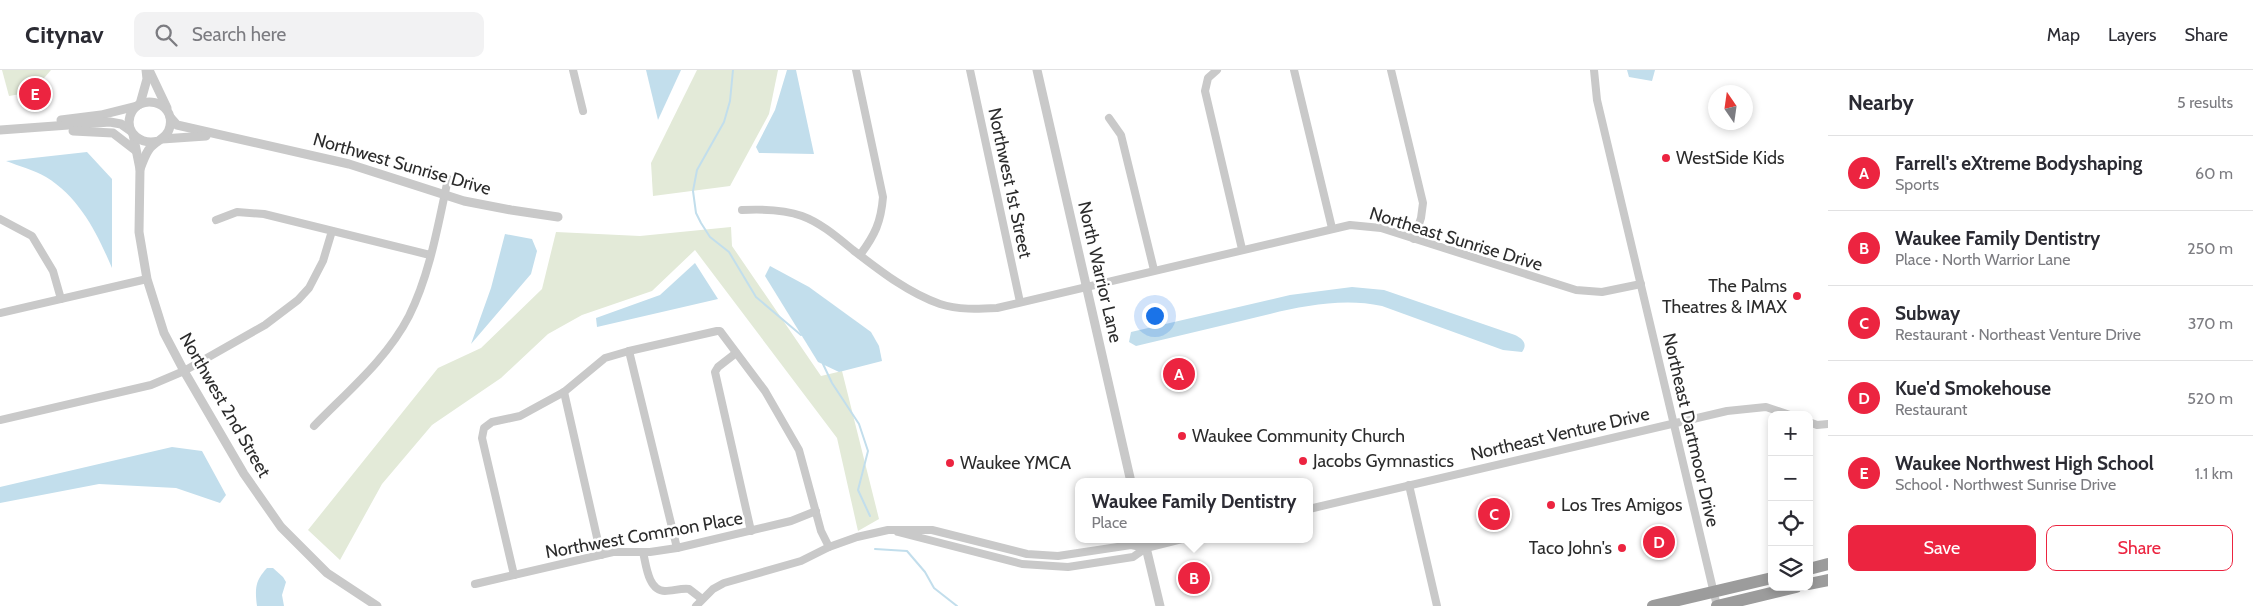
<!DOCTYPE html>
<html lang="en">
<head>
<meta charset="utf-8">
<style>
  :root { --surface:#fff; --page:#f2f2f3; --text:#2b2b33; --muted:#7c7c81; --line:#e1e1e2; --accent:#ec2440 }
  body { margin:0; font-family:Cabin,sans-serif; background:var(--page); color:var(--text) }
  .controls { position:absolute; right:15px; bottom:15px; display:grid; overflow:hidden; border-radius:10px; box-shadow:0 2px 8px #0003 }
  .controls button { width:45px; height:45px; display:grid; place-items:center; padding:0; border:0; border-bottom:1px solid var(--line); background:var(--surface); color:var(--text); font:25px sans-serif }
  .compass { position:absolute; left:1708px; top:15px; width:45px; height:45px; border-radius:50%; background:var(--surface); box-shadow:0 2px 8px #0003; rotate:347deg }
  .you { position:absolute; left:1154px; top:245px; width:18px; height:18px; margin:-12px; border:4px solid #fff; border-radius:50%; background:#1a73e8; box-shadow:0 0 0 8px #1a73e833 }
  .badge { display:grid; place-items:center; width:32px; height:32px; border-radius:50%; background:var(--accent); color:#fff; font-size:16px; font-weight:700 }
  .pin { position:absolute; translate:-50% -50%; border:2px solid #fff; box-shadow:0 1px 5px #0006 }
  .popup { position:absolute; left:1075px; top:408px; width:238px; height:65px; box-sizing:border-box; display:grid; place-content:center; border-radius:10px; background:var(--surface); filter:drop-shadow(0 1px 4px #0005); font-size:16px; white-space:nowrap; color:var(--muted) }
  .popup b { font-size:19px; color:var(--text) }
  .popup::after { content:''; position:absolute; left:50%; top:100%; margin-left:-10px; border:10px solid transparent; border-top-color:var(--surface) }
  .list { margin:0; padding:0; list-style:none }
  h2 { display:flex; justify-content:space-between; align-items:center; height:65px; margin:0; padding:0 20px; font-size:21px }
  h2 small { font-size:16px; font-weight:400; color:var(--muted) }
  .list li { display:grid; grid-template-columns:32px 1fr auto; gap:15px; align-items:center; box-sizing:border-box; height:75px; padding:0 20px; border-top:1px solid var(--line) }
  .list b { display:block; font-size:19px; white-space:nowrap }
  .list p { margin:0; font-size:16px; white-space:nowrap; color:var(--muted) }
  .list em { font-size:16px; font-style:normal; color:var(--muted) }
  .actions { display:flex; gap:10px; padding:15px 20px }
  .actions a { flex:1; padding:11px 0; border:1px solid var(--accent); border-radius:10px; text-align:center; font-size:18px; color:var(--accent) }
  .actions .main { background:var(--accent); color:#fff }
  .icon { flex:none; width:28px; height:28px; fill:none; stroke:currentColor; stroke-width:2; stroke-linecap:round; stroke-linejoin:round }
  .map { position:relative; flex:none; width:1828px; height:536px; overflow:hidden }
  header { display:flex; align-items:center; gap:30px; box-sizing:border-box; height:70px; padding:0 25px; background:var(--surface); border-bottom:1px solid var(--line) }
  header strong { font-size:24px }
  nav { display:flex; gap:28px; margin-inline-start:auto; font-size:18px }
  .search { width:350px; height:45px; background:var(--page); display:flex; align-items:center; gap:12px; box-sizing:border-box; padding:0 18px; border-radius:10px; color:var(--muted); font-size:19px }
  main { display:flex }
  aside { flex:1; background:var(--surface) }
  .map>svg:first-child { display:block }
  .green { fill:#e3ead8 }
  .water { fill:#c2deec }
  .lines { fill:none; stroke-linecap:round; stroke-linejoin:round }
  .stream { stroke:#c2deec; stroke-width:2 }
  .minor { stroke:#c9c9c9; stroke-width:8 }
  .tertiary { stroke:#c9c9c9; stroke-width:9 }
  .trunk { stroke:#9c9c9c; stroke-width:12 }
  .poi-dot { fill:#ec2440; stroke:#fff; stroke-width:2 }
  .labels { text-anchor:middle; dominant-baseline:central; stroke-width:5; stroke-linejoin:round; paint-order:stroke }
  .poi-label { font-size:18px; fill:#2c2c2c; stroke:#fff; text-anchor:start }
  .street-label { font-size:18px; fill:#2c2c2c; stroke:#fff }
</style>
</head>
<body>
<header>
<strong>Citynav</strong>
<div class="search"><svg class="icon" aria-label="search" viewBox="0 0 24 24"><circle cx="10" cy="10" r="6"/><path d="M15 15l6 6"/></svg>Search here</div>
<nav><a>Map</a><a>Layers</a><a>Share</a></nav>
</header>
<main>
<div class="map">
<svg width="1828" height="536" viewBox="0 0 1828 536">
  <rect width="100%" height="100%" fill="#fff"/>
  <g class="green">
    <polygon points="2,0 51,0 32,22 9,26"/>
    <polygon points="697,0 778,0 769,44 730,116 653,126 651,93"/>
    <polygon points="731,157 732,176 821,306 842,301 879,449 858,461 837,368 695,180 652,221 582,245 548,264 501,308 432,355 382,414 340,490 308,460 438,298 481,278 542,219 556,162 640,166"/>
  </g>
  <g class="water">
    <polygon points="646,0 681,0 658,50"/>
    <polygon points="787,0 796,0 814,84 759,83 756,77 775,40"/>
    <polygon points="1627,0 1655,0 1652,11 1629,7"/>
    <path d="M87,82L112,109V198C97,163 80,128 46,107C34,100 19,96 6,91Z"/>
    <polygon points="505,164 532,169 537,181 531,204 471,274 491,218"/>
    <polygon points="695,193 718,229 597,257 596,248 660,225"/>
    <polygon points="770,196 809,217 871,262 879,276 882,291 839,302 818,292 765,206"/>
    <path d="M1352,217L1384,220L1515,265C1523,269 1528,274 1522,282L1503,280L1382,236C1335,226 1286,240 1241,251C1206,259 1171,268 1136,276L1129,272L1131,262L1290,225Z"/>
    <polygon points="172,377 202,381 226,425 220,433 176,418 99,414 0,433 0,417"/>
    <path d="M267,498H273L283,507L286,512L282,525L284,536H257C255,518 255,511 267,498Z"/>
  </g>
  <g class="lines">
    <g class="stream">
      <polyline points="733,0 730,31 724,52 697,100 693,121 696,143 701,153 710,167 729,182 756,227 801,265"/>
      <polyline points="823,294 832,313 859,354 868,381 858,420 870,446"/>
      <polyline points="875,479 907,481 925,502 934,518 957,536"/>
    </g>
    <g class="minor">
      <polyline points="573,0 583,41"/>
      <path d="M856,0L883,127C881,152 875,165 860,185"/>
      <polyline points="970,0 1020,232"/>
      <polyline points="1217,0 1208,8 1205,21 1242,179"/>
      <polyline points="1294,0 1332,158"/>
      <polyline points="1391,0 1423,133 1421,148 1414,169"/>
      <polyline points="1594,0 1597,30 1717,536"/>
      <polyline points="1109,48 1121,65 1154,200"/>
      <path d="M742,140C762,139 783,139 802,146C821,153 837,167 853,180C879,200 908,223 940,234C958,240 978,239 997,238L1350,155L1381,158L1576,220L1602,222L1641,214"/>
      <polyline points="0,149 32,166 53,201 61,229"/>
      <polyline points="216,150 237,142 264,144 430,185"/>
      <polyline points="0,243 147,209"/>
      <polyline points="629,281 677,478"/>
      <polyline points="736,283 718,297 715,302 751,461"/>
      <polyline points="564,322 601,485"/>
      <polyline points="0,350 151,315 184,301 265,255 298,230 309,218 323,191 332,161"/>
      <polyline points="1809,352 1817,355 1828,354"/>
      <path d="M314,356C347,322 387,289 409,246C430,204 438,155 448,109"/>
      <polyline points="1409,415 1437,536"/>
      <polyline points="1309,439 1727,341 1766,337 1790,345"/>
      <polyline points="898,462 1022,494 1068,497 1133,487 1146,478 1182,469"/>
      <path d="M643,482C646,494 648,521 665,521C673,521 681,518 689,519L702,529"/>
      <polyline points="514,505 482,368 484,358 492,352 520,346 564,322 605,288 629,281 717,261 720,261 765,321 799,380 821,461 829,477"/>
      <polyline points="475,514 613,482 650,482 677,478 791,451 816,441"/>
      <polyline points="696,536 713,519 724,513 801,491 829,477 857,467 888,460 932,460 1027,484 1058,486 1131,475 1146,478"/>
    </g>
    <g class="tertiary">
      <polyline points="149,0 167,38"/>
      <polyline points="1037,0 1131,412"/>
      <polyline points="140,34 147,9 146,0"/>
      <polyline points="170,47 177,55 349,94 464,131 511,140 558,147"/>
      <polyline points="61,50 101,45 137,36"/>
      <polyline points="0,60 110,52 121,54 131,61"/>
      <polyline points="73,61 113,63 135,80"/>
      <polyline points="133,64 140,99 139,162 147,209 164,263 184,301 244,404 281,457 327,503 377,536"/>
      <polyline points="162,69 206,66"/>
      <path d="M140,99C143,92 145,84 150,78C157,70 168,68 170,56C175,31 138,22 130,46C125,64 142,75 158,71"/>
      <polyline points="1144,469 1160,536"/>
    </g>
    <g class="trunk">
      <polyline points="1809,499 1828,494"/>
      <polyline points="1809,514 1828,510"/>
      <polyline points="1653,536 1772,508"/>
      <polyline points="1717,536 1796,517"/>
    </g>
  </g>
  <g class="poi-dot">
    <circle cx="1666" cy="88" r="5"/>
    <circle cx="1797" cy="226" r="5"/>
    <circle cx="1182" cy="366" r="5"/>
    <circle cx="1303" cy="391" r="5"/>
    <circle cx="950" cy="393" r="5"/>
    <circle cx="1551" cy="435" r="5"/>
    <circle cx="1622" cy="478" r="5"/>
  </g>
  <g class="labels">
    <g class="poi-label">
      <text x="1676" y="88">WestSide Kids</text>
      <text x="1787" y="216" text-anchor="end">The Palms<tspan x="1787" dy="21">Theatres &amp; IMAX</tspan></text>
      <text x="1192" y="366">Waukee Community Church</text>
      <text x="1313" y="391">Jacobs Gymnastics</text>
      <text x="960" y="393">Waukee YMCA</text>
      <text x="1561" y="435">Los Tres Amigos</text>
      <text x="1612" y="478" text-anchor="end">Taco John's</text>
    </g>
    <g class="street-label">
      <text transform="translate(402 94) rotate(16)">Northwest Sunrise Drive</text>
      <text transform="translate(1010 113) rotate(78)">Northwest 1st Street</text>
      <text transform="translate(1456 169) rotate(17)">Northeast Sunrise Drive</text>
      <text transform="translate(1100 202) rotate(77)">North Warrior Lane</text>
      <text transform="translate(225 335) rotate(60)">Northwest 2nd Street</text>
      <text transform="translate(1691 360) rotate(77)">Northeast Dartmoor Drive</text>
      <text transform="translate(1560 364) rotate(-13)">Northeast Venture Drive</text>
      <text transform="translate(644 465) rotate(-10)">Northwest Common Place</text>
    </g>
  </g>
</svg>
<div class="controls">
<button>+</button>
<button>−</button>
<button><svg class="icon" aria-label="locate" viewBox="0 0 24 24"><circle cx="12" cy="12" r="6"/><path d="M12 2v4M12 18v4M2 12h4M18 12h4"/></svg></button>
<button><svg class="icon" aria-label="layers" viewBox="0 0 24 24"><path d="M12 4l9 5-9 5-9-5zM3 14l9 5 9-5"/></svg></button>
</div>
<svg class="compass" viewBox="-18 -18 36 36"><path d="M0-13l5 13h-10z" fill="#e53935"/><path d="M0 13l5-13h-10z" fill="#7c7c81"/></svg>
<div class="you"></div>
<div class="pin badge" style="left:1179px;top:304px">A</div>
<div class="pin badge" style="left:1194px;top:508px">B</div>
<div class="popup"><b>Waukee Family Dentistry</b>Place</div>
<div class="pin badge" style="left:1494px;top:444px">C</div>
<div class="pin badge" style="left:1659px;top:472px">D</div>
<div class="pin badge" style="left:35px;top:24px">E</div>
</div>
<aside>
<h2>Nearby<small>5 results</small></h2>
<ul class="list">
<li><span class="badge">A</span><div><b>Farrell's eXtreme Bodyshaping</b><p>Sports</p></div><em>60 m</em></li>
<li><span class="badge">B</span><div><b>Waukee Family Dentistry</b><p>Place · North Warrior Lane</p></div><em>250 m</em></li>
<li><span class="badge">C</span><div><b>Subway</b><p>Restaurant · Northeast Venture Drive</p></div><em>370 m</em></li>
<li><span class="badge">D</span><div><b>Kue'd Smokehouse</b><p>Restaurant</p></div><em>520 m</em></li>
<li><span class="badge">E</span><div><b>Waukee Northwest High School</b><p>School · Northwest Sunrise Drive</p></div><em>1.1 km</em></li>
</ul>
<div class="actions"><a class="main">Save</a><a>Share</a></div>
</aside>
</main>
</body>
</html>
